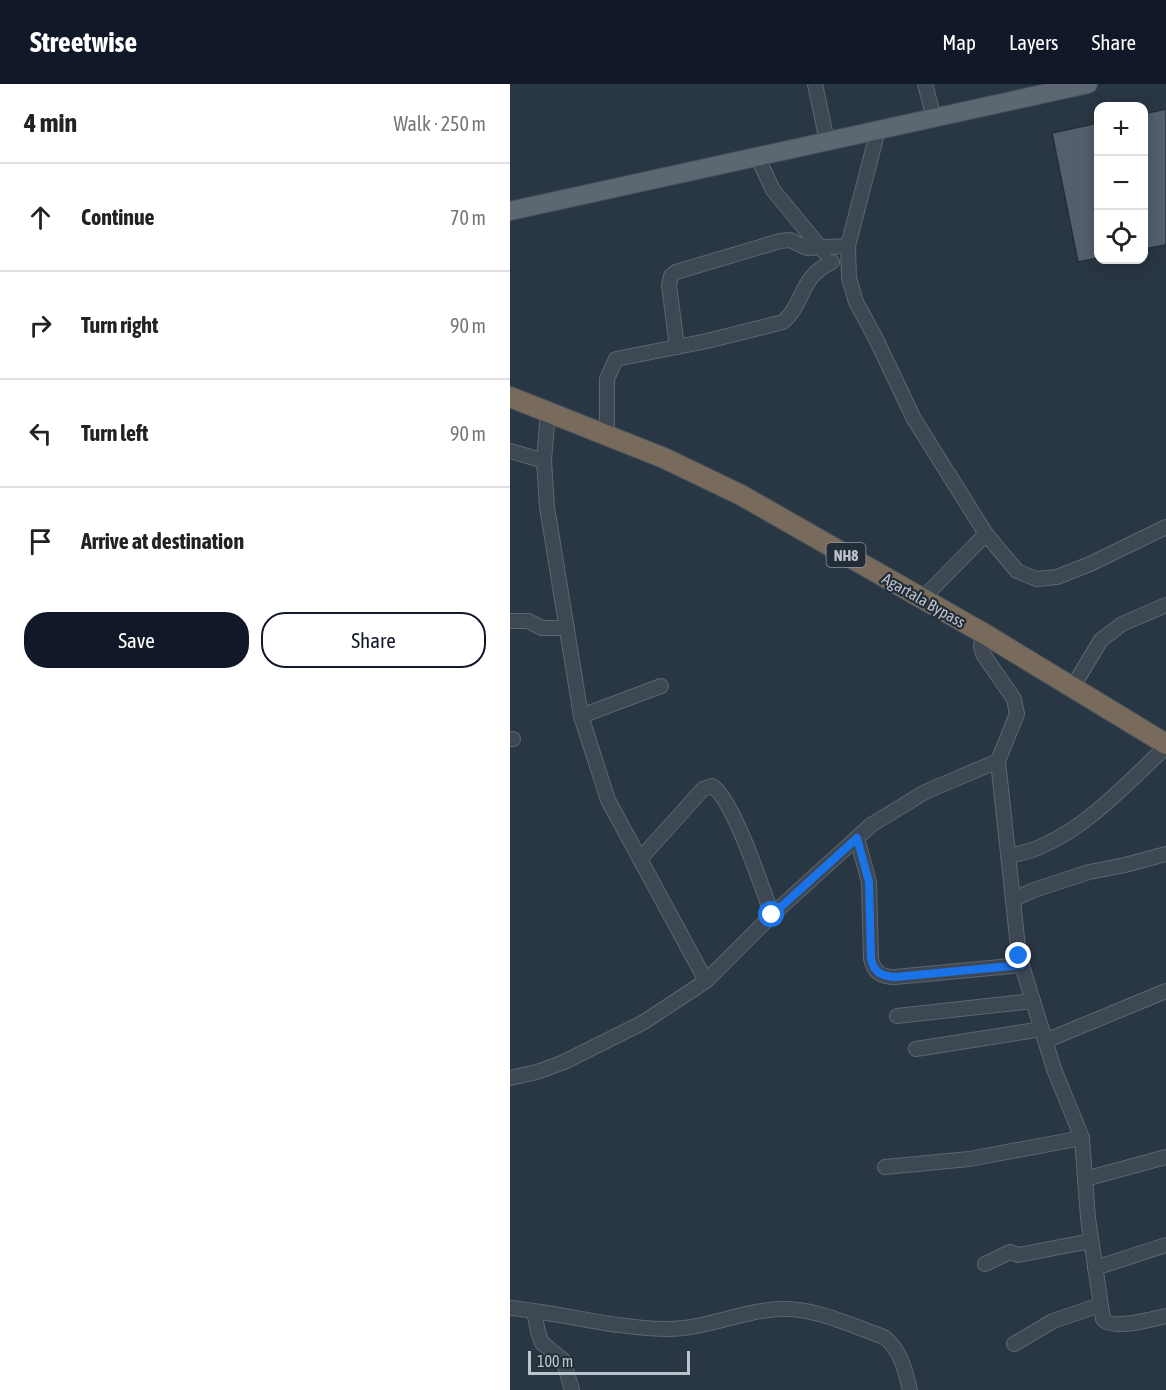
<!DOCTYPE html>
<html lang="en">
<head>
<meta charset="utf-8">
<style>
  :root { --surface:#fff; --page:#f6f6f6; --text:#222; --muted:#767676; --line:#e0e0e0; --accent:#111827 }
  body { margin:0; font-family:"Asap Condensed",sans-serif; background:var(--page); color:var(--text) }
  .controls { position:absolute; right:18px; top:18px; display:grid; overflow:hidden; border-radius:12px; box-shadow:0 3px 15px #0003 }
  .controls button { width:54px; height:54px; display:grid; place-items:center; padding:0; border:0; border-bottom:2px solid var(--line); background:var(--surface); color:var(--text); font:30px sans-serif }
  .scale { position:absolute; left:18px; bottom:15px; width:162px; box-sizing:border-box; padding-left:6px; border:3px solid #bbc3cc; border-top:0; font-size:16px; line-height:21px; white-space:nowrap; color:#bbc3cc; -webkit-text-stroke:4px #222d38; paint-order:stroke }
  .stop { position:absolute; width:18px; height:18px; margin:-14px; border:4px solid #1a73e8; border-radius:50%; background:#fff }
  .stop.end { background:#1a73e8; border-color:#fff; box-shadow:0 2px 6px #0008 }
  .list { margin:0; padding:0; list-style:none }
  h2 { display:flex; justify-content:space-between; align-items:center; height:78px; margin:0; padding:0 24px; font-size:26px }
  h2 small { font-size:20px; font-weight:400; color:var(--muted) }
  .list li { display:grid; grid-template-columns:39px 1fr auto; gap:18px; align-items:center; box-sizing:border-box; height:108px; padding:0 24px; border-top:2px solid var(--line) }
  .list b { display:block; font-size:22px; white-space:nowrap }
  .list em { font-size:20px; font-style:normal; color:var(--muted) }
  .actions { display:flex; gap:12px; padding:18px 24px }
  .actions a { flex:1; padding:14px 0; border:2px solid var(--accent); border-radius:24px; text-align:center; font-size:21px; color:var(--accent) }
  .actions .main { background:var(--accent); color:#fff }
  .icon { flex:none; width:33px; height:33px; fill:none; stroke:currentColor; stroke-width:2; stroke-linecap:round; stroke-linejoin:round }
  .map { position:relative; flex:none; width:656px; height:1306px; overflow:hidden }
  header { display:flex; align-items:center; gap:36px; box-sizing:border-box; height:84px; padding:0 30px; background:var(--accent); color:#fff }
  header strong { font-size:28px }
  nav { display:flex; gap:33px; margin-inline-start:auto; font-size:21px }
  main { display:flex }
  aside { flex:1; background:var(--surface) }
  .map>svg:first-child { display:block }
  .building { fill:#535f6d; stroke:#242f3a; stroke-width:1.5 }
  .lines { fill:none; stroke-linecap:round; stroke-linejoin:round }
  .minor-casing { stroke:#5c6670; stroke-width:16 }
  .major-casing { stroke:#47515c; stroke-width:20 }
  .highway-casing { stroke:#48535d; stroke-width:22 }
  .minor { stroke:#3d4853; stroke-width:14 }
  .major { stroke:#5c6772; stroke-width:18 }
  .highway { stroke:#786b5b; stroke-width:20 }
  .route { stroke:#1a73e8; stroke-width:8 }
  .labels { text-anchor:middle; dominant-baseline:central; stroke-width:4.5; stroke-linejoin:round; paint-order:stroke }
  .shield { fill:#222d38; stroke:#8d96a0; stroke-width:1.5 }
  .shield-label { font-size:15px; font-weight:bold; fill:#bbc3cc }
  .street-label { font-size:16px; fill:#bbc3cc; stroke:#222d38 }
</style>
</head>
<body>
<header>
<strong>Streetwise</strong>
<nav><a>Map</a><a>Layers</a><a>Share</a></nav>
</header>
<main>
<aside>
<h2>4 min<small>Walk · 250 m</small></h2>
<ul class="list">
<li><svg class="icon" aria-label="ahead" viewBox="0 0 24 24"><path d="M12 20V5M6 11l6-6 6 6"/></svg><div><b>Continue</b></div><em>70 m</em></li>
<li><svg class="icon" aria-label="right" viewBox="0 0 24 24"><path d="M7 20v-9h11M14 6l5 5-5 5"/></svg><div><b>Turn right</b></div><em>90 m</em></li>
<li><svg class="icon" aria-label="left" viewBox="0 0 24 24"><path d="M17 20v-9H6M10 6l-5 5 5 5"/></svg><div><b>Turn left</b></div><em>90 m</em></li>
<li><svg class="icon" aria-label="arrive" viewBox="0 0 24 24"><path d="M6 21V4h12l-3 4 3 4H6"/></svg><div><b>Arrive at destination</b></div></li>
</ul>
<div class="actions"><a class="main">Save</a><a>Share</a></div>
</aside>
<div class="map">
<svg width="656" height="1306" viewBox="0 0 656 1306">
  <rect width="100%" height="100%" fill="#293643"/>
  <g class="building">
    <polygon points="656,25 656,161 633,165 633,30"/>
    <polygon points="588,39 588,174 568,178 542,49"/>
  </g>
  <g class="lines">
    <g class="minor-casing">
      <g id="minor">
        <polyline points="305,0 317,57"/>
        <polyline points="415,0 424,34"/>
        <polyline points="368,46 338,162 339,194 346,218 365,253 404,335 476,450 507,487 526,495 547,493 580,480 656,443"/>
        <polyline points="247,72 263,106 314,168"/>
        <polyline points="167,263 159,201 161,192 166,188 270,157 280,156 297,164 338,162"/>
        <polyline points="38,328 34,377 37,423 71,632 98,716 196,897"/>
        <path d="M97,351V295L106,275L197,257L273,238C295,219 289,193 322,178"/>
        <polyline points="0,367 34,377"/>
        <polyline points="412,515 476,450"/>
        <polyline points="0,537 18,537 32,544 57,544"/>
        <polyline points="562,604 591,556 612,540 656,521"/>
        <polyline points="71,632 151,602"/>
        <polyline points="0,655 3,655"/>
        <path d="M488,677L509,872L544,985L572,1054L578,1134L593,1235C603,1247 641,1235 656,1232"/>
        <path d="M347,754L359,798L361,875C364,889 372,893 385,893L512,881"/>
        <path d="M499,772C511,769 523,767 534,761C581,740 619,697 656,663"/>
        <path d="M130,775L193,705L202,702C223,714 253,806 262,831"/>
        <polyline points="504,815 524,806 579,788 615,781 656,770"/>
        <polyline points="387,932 523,917"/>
        <polyline points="535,957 656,907"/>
        <polyline points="406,965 532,945"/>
        <polyline points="0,994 27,988 54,978 134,938 196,897 262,831 361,741 415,708 488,677 507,630 504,615 473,570 471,562 473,549"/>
        <polyline points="375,1083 459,1075 572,1054"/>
        <polyline points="575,1095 656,1073"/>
        <polyline points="475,1180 500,1168 508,1171 581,1157"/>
        <polyline points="585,1184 656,1161"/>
        <path d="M0,1224C52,1229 103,1244 155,1245C197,1246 235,1224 277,1225C310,1226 343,1242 374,1253C391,1266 395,1286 400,1306"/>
        <polyline points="24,1227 28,1248 32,1259 53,1276 62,1306"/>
        <polyline points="504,1260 543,1237 590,1221"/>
      </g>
    </g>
    <g class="major-casing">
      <polyline id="major" points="0,127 578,0"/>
    </g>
    <g class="highway-casing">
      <polyline id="highway" points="0,313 154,374 231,411 473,549 656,660"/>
    </g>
    <use href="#minor" class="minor"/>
    <use href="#major" class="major"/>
    <use href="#highway" class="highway"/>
  </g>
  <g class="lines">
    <path class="route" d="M262,831L347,754L359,798L361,875C364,889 372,892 385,893L512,881L509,872"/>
  </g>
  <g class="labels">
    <rect class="shield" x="316.5" y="459" width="39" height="24" rx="4.5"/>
    <g class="shield-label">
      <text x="336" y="471">NH8</text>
    </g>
    <g class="street-label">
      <text transform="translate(414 516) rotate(30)">Agartala Bypass</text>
    </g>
  </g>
</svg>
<div class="controls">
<button>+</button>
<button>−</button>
<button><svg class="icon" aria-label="locate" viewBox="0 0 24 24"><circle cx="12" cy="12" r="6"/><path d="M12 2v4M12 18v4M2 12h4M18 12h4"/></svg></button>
</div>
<div class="scale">100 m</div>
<div class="stop" style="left:262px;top:831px"></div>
<div class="stop end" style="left:509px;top:872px"></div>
</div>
</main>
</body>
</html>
